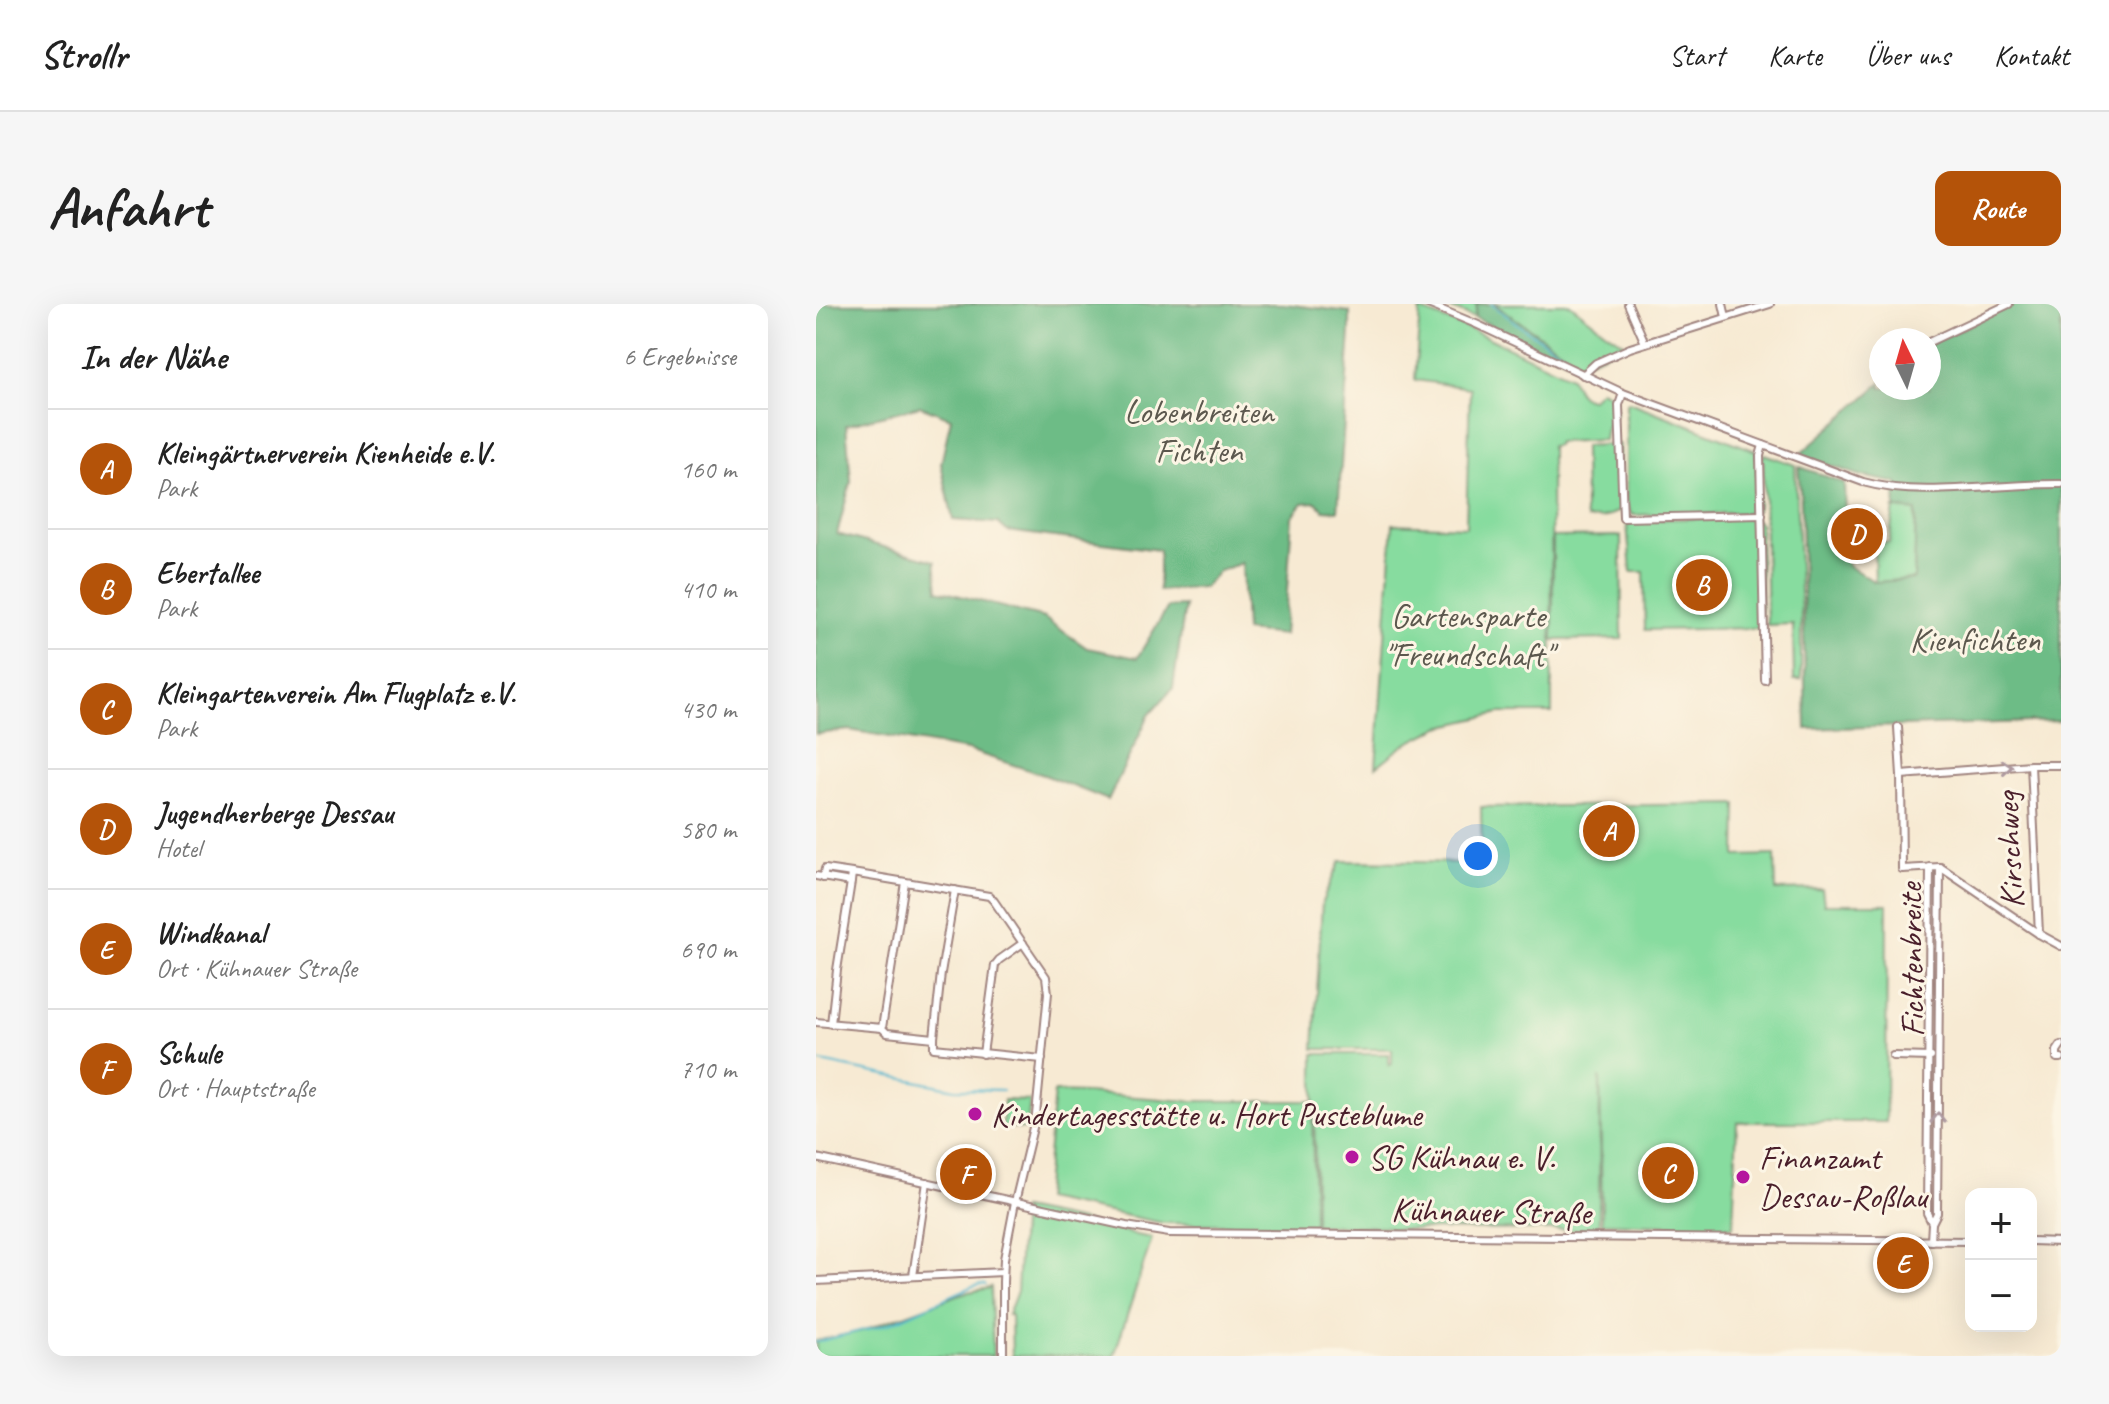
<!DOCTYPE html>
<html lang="de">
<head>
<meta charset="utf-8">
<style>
  :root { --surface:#fff; --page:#f6f6f6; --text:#222; --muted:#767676; --line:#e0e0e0; --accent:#b45309 }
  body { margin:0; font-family:Caveat,sans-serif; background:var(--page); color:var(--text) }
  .controls { position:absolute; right:24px; bottom:24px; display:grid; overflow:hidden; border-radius:16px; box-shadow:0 8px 32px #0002 }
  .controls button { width:72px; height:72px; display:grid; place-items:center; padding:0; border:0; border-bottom:2px solid var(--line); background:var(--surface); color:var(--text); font:40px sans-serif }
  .compass { position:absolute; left:1053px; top:24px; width:72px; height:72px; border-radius:50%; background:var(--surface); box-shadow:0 8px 32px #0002; rotate:355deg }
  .you { position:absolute; left:662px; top:552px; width:28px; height:28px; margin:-20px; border:6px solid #fff; border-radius:50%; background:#1a73e8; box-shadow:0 0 0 12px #1a73e833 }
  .badge { display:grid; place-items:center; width:52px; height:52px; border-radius:50%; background:var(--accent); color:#fff; font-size:26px; font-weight:700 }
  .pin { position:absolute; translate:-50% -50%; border:4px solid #fff; box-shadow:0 2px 8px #0006 }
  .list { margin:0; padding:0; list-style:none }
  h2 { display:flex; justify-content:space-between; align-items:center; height:104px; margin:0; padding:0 32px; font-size:34px }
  h2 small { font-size:26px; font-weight:400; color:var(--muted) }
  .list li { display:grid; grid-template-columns:52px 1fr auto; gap:24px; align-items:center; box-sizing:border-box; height:120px; padding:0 32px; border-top:2px solid var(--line) }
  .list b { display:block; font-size:30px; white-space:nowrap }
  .list p { margin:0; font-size:26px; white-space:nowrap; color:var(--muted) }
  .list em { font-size:26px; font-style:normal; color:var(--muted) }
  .map { position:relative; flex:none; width:1245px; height:1052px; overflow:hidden; border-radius:16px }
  header { display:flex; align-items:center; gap:48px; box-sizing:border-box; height:112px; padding:0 40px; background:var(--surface); border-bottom:2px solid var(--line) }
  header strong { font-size:38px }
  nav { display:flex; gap:44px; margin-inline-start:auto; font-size:28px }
  .intro { display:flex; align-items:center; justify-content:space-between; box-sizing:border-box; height:192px; padding:0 48px }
  h1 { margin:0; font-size:56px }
  .button { padding:20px 36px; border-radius:16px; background:var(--accent); color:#fff; font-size:28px; font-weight:700 }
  main { display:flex; gap:48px; padding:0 48px }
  aside { flex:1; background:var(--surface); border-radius:16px; box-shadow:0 8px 32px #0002 }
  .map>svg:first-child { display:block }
  .green { fill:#87dc9f; stroke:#687e65; stroke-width:2 }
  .forest { fill:#6dbc86; stroke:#5c6e58; stroke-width:2 }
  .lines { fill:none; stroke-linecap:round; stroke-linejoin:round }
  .stream { stroke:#51b7d0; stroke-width:2 }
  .minor-casing { stroke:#a0847f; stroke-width:10 }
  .minor { stroke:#fff; stroke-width:6 }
  .oneway { stroke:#ae9aa0 }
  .poi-dot { fill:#b5179e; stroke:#fcf5e5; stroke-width:3 }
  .labels { text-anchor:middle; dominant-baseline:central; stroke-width:6; stroke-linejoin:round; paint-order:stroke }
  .park-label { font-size:34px; fill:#5c584e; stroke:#fcf5e5 }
  .street-label { font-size:34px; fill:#4a1f2b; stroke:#fcf5e5 }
  .poi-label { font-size:34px; fill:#4a1f2b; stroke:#fcf5e5; text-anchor:start }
</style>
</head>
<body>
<header>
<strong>Strollr</strong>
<nav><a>Start</a><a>Karte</a><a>Über uns</a><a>Kontakt</a></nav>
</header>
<div class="intro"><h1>Anfahrt</h1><a class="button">Route</a></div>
<main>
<aside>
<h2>In der Nähe<small>6 Ergebnisse</small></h2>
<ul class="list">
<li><span class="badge">A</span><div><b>Kleingärtnerverein Kienheide e.V.</b><p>Park</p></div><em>160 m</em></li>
<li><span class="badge">B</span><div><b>Ebertallee</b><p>Park</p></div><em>410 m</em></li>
<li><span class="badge">C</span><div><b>Kleingartenverein Am Flugplatz e.V.</b><p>Park</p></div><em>430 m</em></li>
<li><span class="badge">D</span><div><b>Jugendherberge Dessau</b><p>Hotel</p></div><em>580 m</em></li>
<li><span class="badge">E</span><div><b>Windkanal</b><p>Ort · Kühnauer Straße</p></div><em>690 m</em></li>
<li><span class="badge">F</span><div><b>Schule</b><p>Ort · Hauptstraße</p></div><em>710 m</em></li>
</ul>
</aside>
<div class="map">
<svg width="1245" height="1052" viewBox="0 0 1245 1052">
  <rect width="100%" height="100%" fill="#fcf5e5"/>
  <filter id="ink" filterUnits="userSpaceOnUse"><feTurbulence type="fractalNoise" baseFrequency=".0125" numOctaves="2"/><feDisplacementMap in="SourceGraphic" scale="16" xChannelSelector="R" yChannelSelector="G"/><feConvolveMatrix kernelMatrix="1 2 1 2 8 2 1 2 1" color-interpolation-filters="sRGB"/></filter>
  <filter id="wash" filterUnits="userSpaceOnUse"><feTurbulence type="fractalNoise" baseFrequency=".006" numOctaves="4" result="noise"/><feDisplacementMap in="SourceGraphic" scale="32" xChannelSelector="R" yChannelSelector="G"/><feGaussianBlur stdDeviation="1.8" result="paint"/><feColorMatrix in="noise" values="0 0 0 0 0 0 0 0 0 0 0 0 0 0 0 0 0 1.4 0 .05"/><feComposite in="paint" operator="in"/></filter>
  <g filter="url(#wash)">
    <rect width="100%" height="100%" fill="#f7ead3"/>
    <g class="green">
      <polygon points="623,0 661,0 659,14"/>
      <polygon points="678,0 754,0 790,28 809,40 764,60"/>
      <path d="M604,6L658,27L755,73C760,84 763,94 776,95L784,86L796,92L800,109L790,124L788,136L741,138L740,141L735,142L736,409H684L624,423L588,441L560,463L577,220L650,223L654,84L599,76Z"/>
      <polygon points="813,98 940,147 942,202 940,207 936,209 816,211 810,201 810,99"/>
      <polygon points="803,140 804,207 787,214 771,215 769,211 768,142"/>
      <polygon points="948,150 979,161 985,310 985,376 978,376 977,320 951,321 947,153"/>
      <polygon points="1078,204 1100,206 1098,275 1059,279 1058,239 1073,238"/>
      <polygon points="937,213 944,220 945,324 829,326 828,268 815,268 811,219 815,216"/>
      <polygon points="805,232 806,335 737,336 737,233"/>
      <polygon points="921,500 920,552 959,551 960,586 1006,585 1008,600 1071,600 1070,818 921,818 917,923 786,919 784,773 783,926 573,925 573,923 499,921 498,750 573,750 573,761 576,760 576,745 498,745 506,598 524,557 666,559 665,503"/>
      <polygon points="238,788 269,789 371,797 496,797 498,921 483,922 347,919 228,895"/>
      <polygon points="188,796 214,797 211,825 186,823"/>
      <polygon points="206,905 301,924 315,930 336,934 298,1052 196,1052 195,1011 192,1011 201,987"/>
      <polygon points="175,982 177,1052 0,1052 0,1037 45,1027 147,989 174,984"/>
    </g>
    <g class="forest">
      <polygon points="0,0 467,0 534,8 534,28 522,207 508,206 500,198 487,199 476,213 468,331 429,327 426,259 403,267 388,283 343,287 343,246 191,227 182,219 137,216 125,160 135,114 104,102 30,121 35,177 21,230 119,257 122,286 228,314 271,344 321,354 352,303 369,302 357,384 333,411 292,496 231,472 152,446 33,426 0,430"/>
      <polygon points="661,0 678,0 764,60 758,60 659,14"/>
      <polygon points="1198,0 1245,0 1245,417 990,425 985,197 982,162 1028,179 1031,261 1059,278 1098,275 1100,207 1078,204 1079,203 1081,179 1045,172 983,151 1065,79 1065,84 1113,84 1113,40"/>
    </g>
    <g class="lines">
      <g class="stream">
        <polyline points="675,0 705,23 751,52"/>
        <polyline points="0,757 139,785 187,786"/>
        <polyline points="0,1038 72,1020 157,982 165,980 170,981"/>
      </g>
    </g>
  </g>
  <g filter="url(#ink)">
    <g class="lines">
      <g class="minor-casing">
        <g id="minor">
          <path d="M612,0L660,20L807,89L1047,178C1107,195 1182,179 1245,180"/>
          <polyline points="812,0 829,39"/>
          <polyline points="907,0 910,13"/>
          <polyline points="1113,38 1193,0"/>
          <polyline points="767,71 780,59 814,44 954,0"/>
          <polyline points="807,89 803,101 807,214 946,211"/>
          <polyline points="947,141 944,152 949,376"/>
          <polyline points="1082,423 1085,471 1086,565 1124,563 1223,630 1245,642"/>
          <polyline points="1215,461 1223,630"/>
          <polyline points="1085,471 1215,461 1245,461"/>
          <polyline points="1114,563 1111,909 1116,919 1115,937"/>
          <polyline points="0,572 35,578 36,569 173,592 178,597 230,673 232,689 220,811 199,898 188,955 187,978 187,1052"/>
          <polyline points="7,574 9,565 36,569"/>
          <polyline points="0,718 66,724 71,729 118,734 118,744 226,755"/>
          <polyline points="15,720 21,666 35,578"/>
          <polyline points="66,724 89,578"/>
          <polyline points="118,734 125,669 139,586"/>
          <polyline points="1245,741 1241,747 1241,754 1245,754"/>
          <polyline points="167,750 179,661 183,656 207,639"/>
          <polyline points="1077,752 1115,753"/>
          <polyline points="0,854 310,922 353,929 1155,937"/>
          <polyline points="1116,919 1121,909 1124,563"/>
          <polyline points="1215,937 1245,938"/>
          <polyline points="97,972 111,878"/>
          <polyline points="0,977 187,968"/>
        </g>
      </g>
      <use href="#minor" class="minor"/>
    </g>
    <defs><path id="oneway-chevron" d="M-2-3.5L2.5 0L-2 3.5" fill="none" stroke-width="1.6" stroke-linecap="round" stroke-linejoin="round" transform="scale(2)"/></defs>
    <g class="oneway">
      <use href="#oneway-chevron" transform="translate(1191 463) rotate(-5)"/>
      <use href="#oneway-chevron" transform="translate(1122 814) rotate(-90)"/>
    </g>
  </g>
  <g class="poi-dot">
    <circle cx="159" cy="810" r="8"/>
    <circle cx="536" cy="853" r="8"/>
    <circle cx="927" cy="873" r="8"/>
  </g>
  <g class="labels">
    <g class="park-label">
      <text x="383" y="107">Lobenbreiten<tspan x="383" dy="39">Fichten</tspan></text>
      <text x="652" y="311">Gartensparte<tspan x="652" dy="39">"Freundschaft"</tspan></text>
      <text x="1159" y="335">Kienfichten</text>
    </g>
    <g class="street-label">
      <text transform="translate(1193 546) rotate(-93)">Kirschweg</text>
      <text transform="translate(1095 656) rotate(-91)">Fichtenbreite</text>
      <text transform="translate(675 907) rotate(1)">Kühnauer Straße</text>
    </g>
    <g class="poi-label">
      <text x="175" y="810">Kindertagesstätte u. Hort Pusteblume</text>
      <text x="552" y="853">SG Kühnau e. V.</text>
      <text x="943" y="853">Finanzamt<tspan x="943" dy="39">Dessau-Roßlau</tspan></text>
    </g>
  </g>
</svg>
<div class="controls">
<button>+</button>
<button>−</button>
</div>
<svg class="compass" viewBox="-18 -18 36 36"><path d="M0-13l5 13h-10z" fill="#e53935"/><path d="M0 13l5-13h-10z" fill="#767676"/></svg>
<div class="you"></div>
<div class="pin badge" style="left:793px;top:527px">A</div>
<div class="pin badge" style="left:886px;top:281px">B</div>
<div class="pin badge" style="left:852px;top:869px">C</div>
<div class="pin badge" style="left:1041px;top:230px">D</div>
<div class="pin badge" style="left:1087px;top:959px">E</div>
<div class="pin badge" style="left:150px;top:870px">F</div>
</div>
</main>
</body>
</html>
